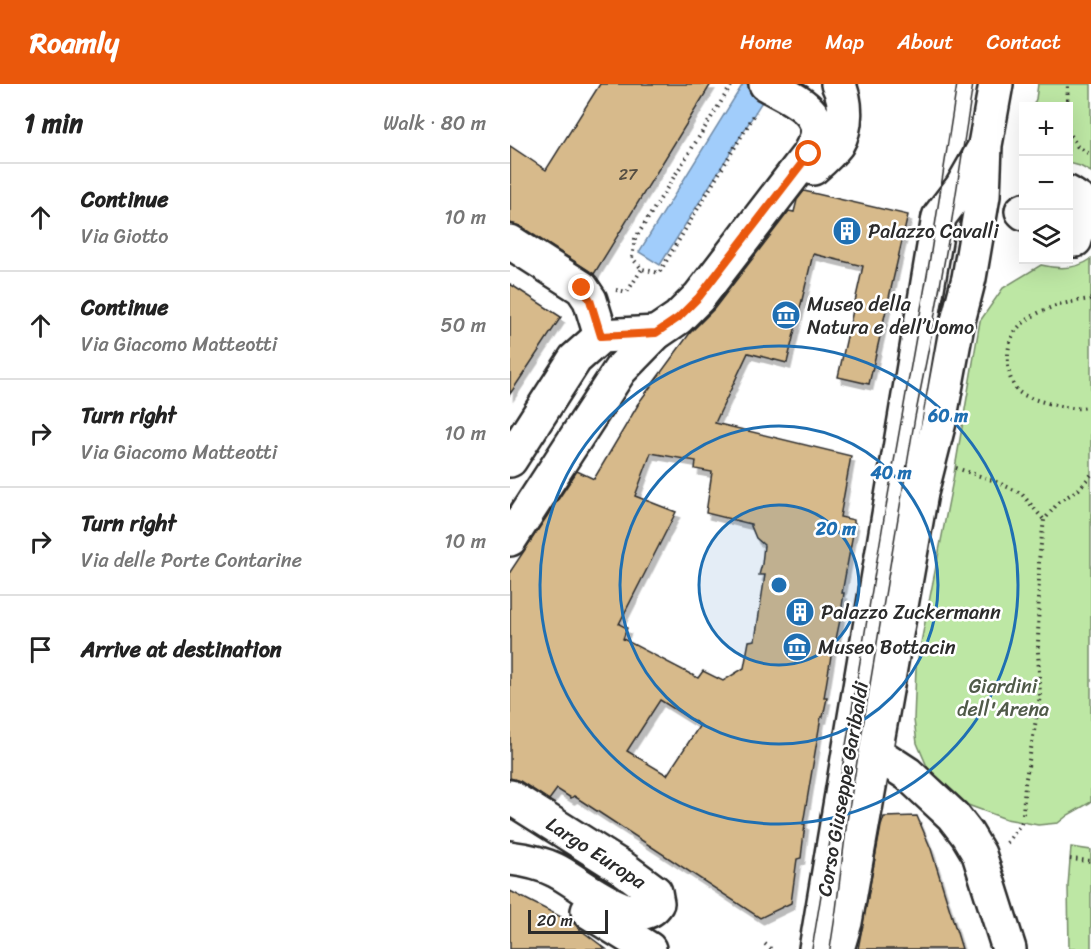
<!DOCTYPE html>
<html lang="en">
<head>
<meta charset="utf-8">
<style>
  :root { --surface:#fff; --page:#f6f6f6; --text:#222; --muted:#767676; --line:#e0e0e0; --accent:#ea580c }
  body { margin:0; font-family:Sriracha,sans-serif; background:var(--page); color:var(--text) }
  .controls { position:absolute; right:18px; top:18px; display:grid; overflow:hidden; border-radius:0px; box-shadow:0 6px 24px #0002 }
  .controls button { width:54px; height:54px; display:grid; place-items:center; padding:0; border:0; border-bottom:2px solid var(--line); background:var(--surface); color:var(--text); font:30px sans-serif }
  .scale { position:absolute; left:18px; bottom:15px; width:80px; box-sizing:border-box; padding-left:6px; border:3px solid #2b2b2b; border-top:0; font-size:16px; line-height:21px; white-space:nowrap; color:#2b2b2b; -webkit-text-stroke:4px #fff; paint-order:stroke }
  .stop { position:absolute; width:18px; height:18px; margin:-14px; border:4px solid #ea580c; border-radius:50%; background:#fff }
  .stop.end { background:#ea580c; border-color:#fff; box-shadow:0 2px 6px #0008 }
  .list { margin:0; padding:0; list-style:none }
  h2 { display:flex; justify-content:space-between; align-items:center; height:78px; margin:0; padding:0 24px; font-size:26px }
  h2 small { font-size:20px; font-weight:400; color:var(--muted) }
  .list li { display:grid; grid-template-columns:39px 1fr auto; gap:18px; align-items:center; box-sizing:border-box; height:108px; padding:0 24px; border-top:2px solid var(--line) }
  .list b { display:block; font-size:22px; white-space:nowrap }
  .list p { margin:0; font-size:20px; white-space:nowrap; color:var(--muted) }
  .list em { font-size:20px; font-style:normal; color:var(--muted) }
  .icon { flex:none; width:33px; height:33px; fill:none; stroke:currentColor; stroke-width:2; stroke-linecap:round; stroke-linejoin:round }
  .map { position:relative; flex:none; width:581px; height:865px; overflow:hidden }
  header { display:flex; align-items:center; gap:36px; box-sizing:border-box; height:84px; padding:0 30px; background:var(--accent); color:#fff }
  header strong { font-size:28px }
  nav { display:flex; gap:33px; margin-inline-start:auto; font-size:21px }
  main { display:flex }
  aside { flex:1; background:var(--surface) }
  .map>svg:first-child { display:block }
  .green { fill:#bde7a4; stroke:#748968; stroke-width:1.5 }
  .water { fill:#a1cdfb; stroke:#728ca8; stroke-width:1.5 }
  .building { fill:#d7ba8b; stroke:#2b2b2b; stroke-width:1.5; fill-rule:evenodd; filter:url(#shadow) }
  .lines { fill:none; stroke-linecap:round; stroke-linejoin:round }
  .minor-casing { stroke:#2b2b2b; stroke-width:38 }
  .path { stroke:#2b2b2b; stroke-width:4; stroke-dasharray:1.5 4.5; stroke-linecap:butt }
  .minor { stroke:#fff; stroke-width:33 }
  .tram { stroke:#2b2b2b; stroke-width:1.5 }
  .route { stroke:#ea580c; stroke-width:8 }
  .ring { fill:none; stroke:#1f6fb2; stroke-width:3 }
  .labels { text-anchor:middle; dominant-baseline:central; stroke-width:5; stroke-linejoin:round; paint-order:stroke }
  .number-label { font-size:16px; fill:#564f43 }
  .poi-label { font-size:20px; fill:#2b2b2b; stroke:#fff; text-anchor:start }
  .park-label { font-size:20px; fill:#505a49; stroke:#fff }
  .street-label { font-size:20px; fill:#2b2b2b; stroke:#fff }
  .centre { fill:#1f6fb2; stroke:#fff; stroke-width:3 }
  .ring-label { font-size:18px; text-anchor:middle; font-weight:bold; fill:#1f6fb2; stroke:#fff; stroke-width:5; stroke-linejoin:round; paint-order:stroke }
</style>
</head>
<body>
<header>
<strong>Roamly</strong>
<nav><a>Home</a><a>Map</a><a>About</a><a>Contact</a></nav>
</header>
<main>
<aside>
<h2>1 min<small>Walk · 80 m</small></h2>
<ul class="list">
<li><svg class="icon" aria-label="ahead" viewBox="0 0 24 24"><path d="M12 20V5M6 11l6-6 6 6"/></svg><div><b>Continue</b><p>Via Giotto</p></div><em>10 m</em></li>
<li><svg class="icon" aria-label="ahead" viewBox="0 0 24 24"><path d="M12 20V5M6 11l6-6 6 6"/></svg><div><b>Continue</b><p>Via Giacomo Matteotti</p></div><em>50 m</em></li>
<li><svg class="icon" aria-label="right" viewBox="0 0 24 24"><path d="M7 20v-9h11M14 6l5 5-5 5"/></svg><div><b>Turn right</b><p>Via Giacomo Matteotti</p></div><em>10 m</em></li>
<li><svg class="icon" aria-label="right" viewBox="0 0 24 24"><path d="M7 20v-9h11M14 6l5 5-5 5"/></svg><div><b>Turn right</b><p>Via delle Porte Contarine</p></div><em>10 m</em></li>
<li><svg class="icon" aria-label="arrive" viewBox="0 0 24 24"><path d="M6 21V4h12l-3 4 3 4H6"/></svg><div><b>Arrive at destination</b></div></li>
</ul>
</aside>
<div class="map">
<svg width="581" height="865" viewBox="0 0 581 865">
  <defs>
    <filter id="shadow"><feDropShadow dx="3.5" dy="6" stdDeviation="0" flood-color="#0004"/></filter>
  </defs>
  <rect width="100%" height="100%" fill="#fff"/>
  <filter id="ink" filterUnits="userSpaceOnUse"><feTurbulence type="fractalNoise" baseFrequency=".0167" numOctaves="2"/><feDisplacementMap in="SourceGraphic" scale="12" xChannelSelector="R" yChannelSelector="G"/><feConvolveMatrix kernelMatrix="1 2 1 2 8 2 1 2 1" color-interpolation-filters="sRGB"/></filter>
  <g filter="url(#ink)">
    <g class="green">
      <polygon points="528,0 581,0 581,88 570,82 559,79 558,22 523,22 526,15"/>
      <path d="M581,175V718L558,731L548,739L528,741L496,735L447,717L419,687L407,659L404,636L406,584L443,396L470,237L493,204L531,181C548,185 566,186 581,175Z"/>
      <polygon points="561,763 581,766 581,865 559,865 558,802"/>
    </g>
    <polygon class="water" points="233,0 263,0 150,181 129,168"/>
    <g class="building">
      <polygon points="90,0 201,0 84,190 10,142 0,139 0,62 36,86"/>
      <path d="M294,107L398,131L359,300L328,293L353,182L303,170L277,279L238,269L205,339L341,372L330,433L344,436V439H345L332,509H334L330,536L325,560H323L314,614H317L313,633H311L293,740H295L291,774L287,775L281,819L250,834L64,712L61,714L47,705L39,716L10,697L0,694V488L67,387L84,395L128,321H127L180,249L204,225L279,127L284,128L287,116ZM141,369L186,377L185,385L202,388L196,429L241,440V442L246,454L254,461L252,480L249,491H255L245,556L239,557L234,584L213,597L193,587L188,594L113,555L117,544L109,540L166,428L125,412ZM150,616L190,641L157,691L117,667Z"/>
      <polygon points="0,200 51,233 0,310"/>
      <polygon points="407,732 421,765 452,865 348,865 371,742 374,733"/>
      <polygon points="0,807 65,840 68,844 96,865 0,865"/>
    </g>
    <g class="lines">
      <g class="minor-casing">
        <g id="minor">
          <path d="M303,84C312,76 320,69 327,60C337,43 337,17 328,0"/>
          <polyline points="558,109 575,120 570,127 576,139 567,143 565,156 558,155"/>
          <polyline points="514,126 512,127 514,129"/>
          <polyline points="0,158 72,204 80,216 91,252"/>
          <polyline points="0,376 65,275 91,252 146,249"/>
          <path d="M0,455L110,286L146,249L168,234L189,213L299,70C301,65 306,58 307,52C313,25 275,11 256,0"/>
          <polyline points="366,669 398,690 414,705 443,732 457,750 469,770 499,865"/>
          <path d="M0,713L114,785L145,808L147,819C128,850 67,796 45,786C31,779 16,776 0,774"/>
          <polyline points="78,827 139,865"/>
          <polyline points="306,865 429,133 452,103 472,68"/>
          <polyline points="327,865 335,838 411,409 429,338 447,241 459,194 473,112 475,61 486,0"/>
        </g>
      </g>
      <g class="path">
        <polyline points="221,2 125,155 122,174 132,185 149,189 246,28"/>
        <polyline points="557,22 558,0"/>
        <polyline points="558,46 567,62 581,71"/>
        <polyline points="106,206 117,208 132,185"/>
        <path d="M581,215C556,218 532,223 512,240C502,248 498,261 498,273C497,285 500,299 509,308C517,315 551,323 562,324C568,325 575,323 581,323"/>
        <polyline points="446,384 482,396 511,409 534,436"/>
        <polyline points="513,730 515,700 530,612 528,567 529,476 534,436 549,418 569,405 581,391"/>
        <polyline points="497,759 512,738"/>
        <polyline points="560,775 581,777"/>
        <polyline points="255,860 261,865"/>
      </g>
      <use href="#minor" class="minor"/>
      <g class="tram">
        <polyline points="302,865 374,434 420,174 447,0"/>
        <polyline points="320,865 326,826 337,737 405,333 419,263 442,135 463,0"/>
      </g>
    </g>
  </g>
  <g class="lines" filter="url(#ink)">
    <polyline class="route" points="72,204 80,216 91,252 146,249 168,234 189,213 299,70"/>
  </g>
  <circle cx="269" cy="501" r="80" fill="#1f6fb2" fill-opacity=".12"/>
  <g class="ring">
    <circle cx="269" cy="501" r="80"/>
    <circle cx="269" cy="501" r="159"/>
    <circle cx="269" cy="501" r="239"/>
  </g>
  <defs>
    <g id="building-disc" transform="scale(1.5)"><circle r="9.5" fill="#1f6fb2" stroke="#fff"/><path d="M-4-6H4V6H1V3H-1V6H-4ZM-2.5-4.3h1.7v1.8h-1.7ZM.8-4.3h1.7v1.8H.8ZM-2.5-1h1.7V.8h-1.7ZM.8-1h1.7V.8H.8Z" fill="#fff"/></g>
    <g id="museum-disc" transform="scale(1.5)"><circle r="9.5" fill="#1f6fb2" stroke="#fff"/><path d="M0-6L6-3V-2H-6V-3ZM-5-1h2V3h-2ZM-1-1h2V3h-2ZM3-1h2V3H3ZM-6 4H6V6H-6Z" fill="#fff"/></g>
  </defs>
  <g fill-rule="evenodd">
    <use href="#building-disc" x="337" y="147"/>
    <use href="#museum-disc" x="276" y="231"/>
    <use href="#building-disc" x="290" y="528"/>
    <use href="#museum-disc" x="287" y="563"/>
  </g>
  <g class="labels">
    <g class="number-label">
      <text x="118" y="90">27</text>
    </g>
    <g class="poi-label">
      <text x="358" y="147">Palazzo Cavalli</text>
      <text x="297" y="220">Museo della<tspan x="297" dy="23">Natura e dell’Uomo</tspan></text>
      <text x="311" y="528">Palazzo Zuckermann</text>
      <text x="308" y="563">Museo Bottacin</text>
    </g>
    <g class="park-label">
      <text x="493" y="602">Giardini<tspan x="493" dy="23">dell'Arena</tspan></text>
    </g>
    <g class="street-label">
      <text transform="translate(333 705) rotate(-80)">Corso Giuseppe Garibaldi</text>
      <text transform="translate(86 769) rotate(33)">Largo Europa</text>
    </g>
  </g>
  <circle cx="269" cy="501" r="9" class="centre"/>
  <g class="ring-label">
    <text x="438" y="338">60 m</text>
    <text x="381" y="395">40 m</text>
    <text x="326" y="451">20 m</text>
  </g>
</svg>
<div class="controls">
<button>+</button>
<button>−</button>
<button><svg class="icon" aria-label="layers" viewBox="0 0 24 24"><path d="M12 4l9 5-9 5-9-5zM3 14l9 5 9-5"/></svg></button>
</div>
<div class="scale">20 m</div>
<div class="stop" style="left:299px;top:70px"></div>
<div class="stop end" style="left:72px;top:204px"></div>
</div>
</main>
</body>
</html>
